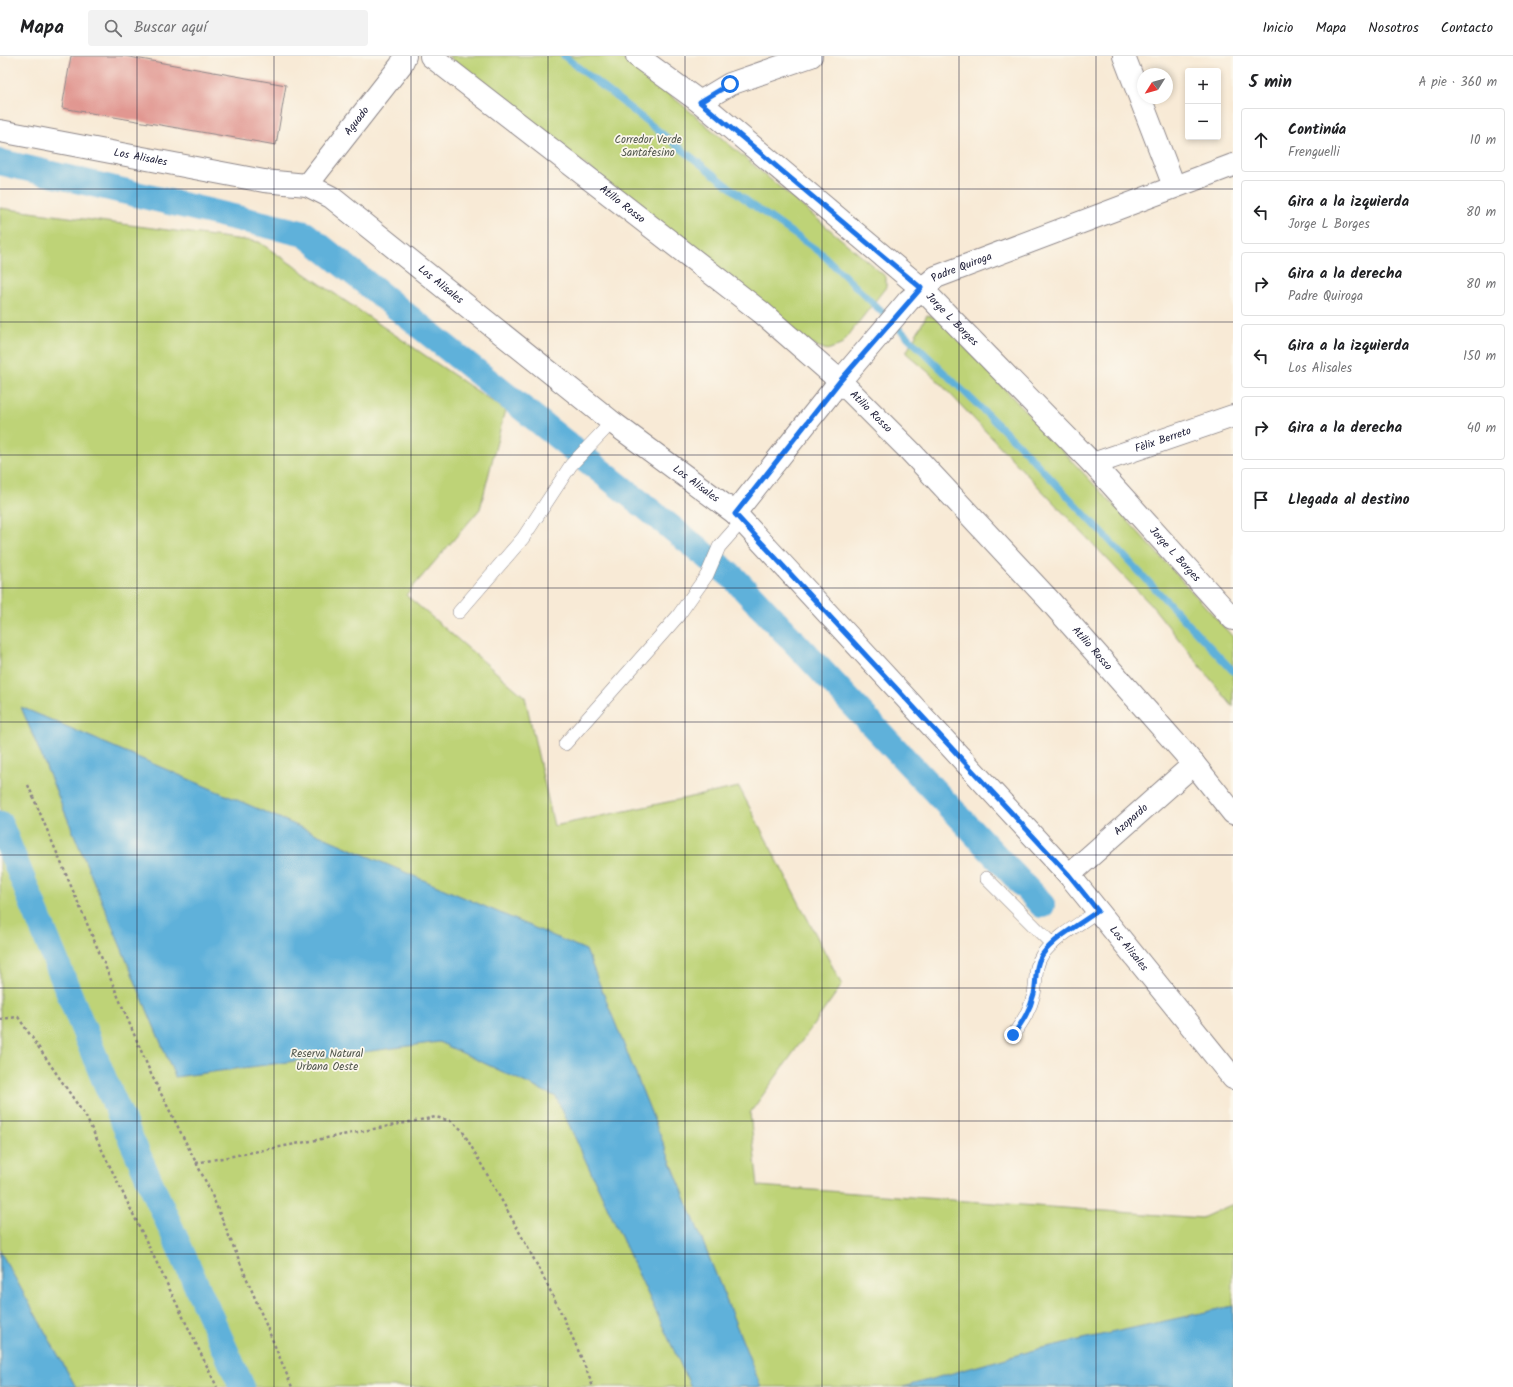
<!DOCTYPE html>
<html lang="es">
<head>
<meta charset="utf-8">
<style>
  :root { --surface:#fff; --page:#f2f2f2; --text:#202124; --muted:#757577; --line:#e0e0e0 }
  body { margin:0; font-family:Kalam,sans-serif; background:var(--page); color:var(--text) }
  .controls { position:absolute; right:12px; top:12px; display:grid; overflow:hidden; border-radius:4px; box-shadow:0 2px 6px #0003 }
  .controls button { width:36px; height:36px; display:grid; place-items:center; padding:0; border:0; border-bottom:1px solid var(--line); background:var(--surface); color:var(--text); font:20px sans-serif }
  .compass { position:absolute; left:1137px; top:12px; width:36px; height:36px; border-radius:50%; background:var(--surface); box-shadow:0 2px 6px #0003; rotate:233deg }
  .stop { position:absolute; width:12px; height:12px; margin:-9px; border:3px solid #1a73e8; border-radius:50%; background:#fff }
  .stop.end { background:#1a73e8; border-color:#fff; box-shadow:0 1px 4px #0008 }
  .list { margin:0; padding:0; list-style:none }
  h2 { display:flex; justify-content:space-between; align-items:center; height:52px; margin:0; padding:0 16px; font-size:17px }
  h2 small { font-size:13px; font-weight:400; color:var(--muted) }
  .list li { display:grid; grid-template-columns:26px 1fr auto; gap:12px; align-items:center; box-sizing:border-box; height:64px; margin:0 8px 8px; padding:0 8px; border:1px solid var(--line); border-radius:4px }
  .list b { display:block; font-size:15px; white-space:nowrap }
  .list p { margin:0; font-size:13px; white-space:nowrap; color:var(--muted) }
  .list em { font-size:13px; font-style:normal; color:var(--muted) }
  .icon { flex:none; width:22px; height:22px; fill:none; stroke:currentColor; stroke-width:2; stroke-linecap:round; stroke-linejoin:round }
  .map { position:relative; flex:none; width:1233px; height:1331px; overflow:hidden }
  header { display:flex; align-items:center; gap:24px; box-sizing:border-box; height:56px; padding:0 20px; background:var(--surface); border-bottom:1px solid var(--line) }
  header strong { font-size:19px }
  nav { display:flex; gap:22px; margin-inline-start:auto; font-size:14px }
  .search { width:280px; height:36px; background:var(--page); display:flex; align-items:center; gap:10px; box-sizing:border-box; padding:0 14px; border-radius:4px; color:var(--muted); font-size:15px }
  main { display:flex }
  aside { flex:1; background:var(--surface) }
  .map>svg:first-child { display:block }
  .green { fill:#bed377; stroke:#707a59 }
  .water { fill:#5fb1da; stroke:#406a8a }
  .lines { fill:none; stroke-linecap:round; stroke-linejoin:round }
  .stream { stroke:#5fb1da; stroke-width:7 }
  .canal { stroke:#5fb1da; stroke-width:26 }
  .building { fill:#e19791 }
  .lane-casing { stroke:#8d8688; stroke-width:14 }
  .street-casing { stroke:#8d8688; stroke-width:24 }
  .path { stroke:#8d8688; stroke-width:2.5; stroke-dasharray:3 3; stroke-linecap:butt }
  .lane { stroke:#fff; stroke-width:13 }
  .street { stroke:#fff; stroke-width:22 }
  .route { stroke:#1a73e8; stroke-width:5 }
  .grid { fill:none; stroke:#22223b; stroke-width:1; stroke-opacity:0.55 }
  .labels { text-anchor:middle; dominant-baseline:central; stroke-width:3.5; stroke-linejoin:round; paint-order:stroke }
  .street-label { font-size:11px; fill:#22223b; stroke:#fbf7ec }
  .park-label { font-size:11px; fill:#51574d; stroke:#fbf7ec }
</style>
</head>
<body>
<header>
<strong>Mapa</strong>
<div class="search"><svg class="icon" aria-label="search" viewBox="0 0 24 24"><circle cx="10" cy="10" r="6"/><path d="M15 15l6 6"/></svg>Buscar aquí</div>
<nav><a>Inicio</a><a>Mapa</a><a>Nosotros</a><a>Contacto</a></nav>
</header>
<main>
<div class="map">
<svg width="1233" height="1331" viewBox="0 0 1233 1331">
  <rect width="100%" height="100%" fill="#fbf7ec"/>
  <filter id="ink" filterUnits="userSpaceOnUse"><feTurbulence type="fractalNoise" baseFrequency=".025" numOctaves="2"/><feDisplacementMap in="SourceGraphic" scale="8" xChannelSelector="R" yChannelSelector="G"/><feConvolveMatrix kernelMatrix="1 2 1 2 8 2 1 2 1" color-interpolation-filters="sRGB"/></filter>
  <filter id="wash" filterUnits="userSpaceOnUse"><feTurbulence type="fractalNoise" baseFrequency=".012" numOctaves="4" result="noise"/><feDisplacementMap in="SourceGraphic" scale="16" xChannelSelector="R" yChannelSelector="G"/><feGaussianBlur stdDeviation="0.9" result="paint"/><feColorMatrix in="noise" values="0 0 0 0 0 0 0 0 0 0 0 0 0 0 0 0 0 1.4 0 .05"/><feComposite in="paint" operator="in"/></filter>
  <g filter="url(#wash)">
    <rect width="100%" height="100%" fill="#f8ead6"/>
    <g class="green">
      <polygon points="448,0 619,0 680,47 886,221 886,231 841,289 827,294 811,288"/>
      <polygon points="0,152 259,186 505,354 480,453 406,539 525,641 554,770 739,731 842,929 750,1057 758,1130 1202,1162 1233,1148 1233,1331 0,1331"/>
      <polygon points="927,259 938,262 1119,455 1233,581 1233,651 1152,550 934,321 906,297"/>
    </g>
    <g class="water">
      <polygon points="21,651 586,894 761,1331 691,1331 556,1041 439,986 175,1021"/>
      <polygon points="0,1195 76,1331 0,1331"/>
      <polygon points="1233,1250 1233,1331 903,1331 1042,1292"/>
    </g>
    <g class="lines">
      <polyline class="stream" points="564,0 751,148 821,197 1021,391 1233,615"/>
      <g class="canal">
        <polyline points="0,106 305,178 734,522 1042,849"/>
        <polyline points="0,768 104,1023 242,1331"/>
      </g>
    </g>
    <g id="blocks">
      <polygon class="building" points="71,0 124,0 286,29 276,89 62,52"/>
    </g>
  </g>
  <g filter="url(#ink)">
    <use href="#blocks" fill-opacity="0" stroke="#8d8688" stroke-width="1"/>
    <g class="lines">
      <g class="lane-casing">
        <g id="lane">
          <polyline points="459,556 523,482 571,409 612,366"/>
          <polyline points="565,688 678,560 707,519 719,491 742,465"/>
          <polyline points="986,822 1052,888"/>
          <path d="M1013,979C1023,965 1030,954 1034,938C1037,924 1034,911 1042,899C1054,882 1081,867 1098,855"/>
        </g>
      </g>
      <g class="street-casing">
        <g id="street">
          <path id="s1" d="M431,0L761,256L840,325L910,395L1049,544L1194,708L1233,757"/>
          <path id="s2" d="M637,0L700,46L921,232L1093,408L1233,563"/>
          <polyline points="1124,0 1174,130"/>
          <polyline points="700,46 730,28 811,0"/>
          <path id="s3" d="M0,75L264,125L307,129L331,141L612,366L735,457L1069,819L1233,1022"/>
          <path id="s4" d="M307,129L401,9L405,0"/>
          <path id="s5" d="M1093,408L1233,360"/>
          <path id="s6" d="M735,457L840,325L909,244L936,221L1233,109"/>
          <path id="s7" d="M1069,819L1194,708"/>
        </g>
      </g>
      <g class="path">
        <polyline points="28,729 151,1018 209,1132 292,1331"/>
        <polyline points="0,963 18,961 86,1061 217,1331"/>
        <path d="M196,1107L436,1061L451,1065L462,1074C509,1158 559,1241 593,1331"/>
      </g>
      <use href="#lane" class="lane"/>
      <use href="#street" class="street"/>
    </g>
  </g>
  <g class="lines" filter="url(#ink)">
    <path class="route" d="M730,28L700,46L921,232L840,325L735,458L1069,819L1098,855C1081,867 1054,882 1042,899C1034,911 1037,924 1034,938C1030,954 1023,965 1013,979"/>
  </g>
  <path class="grid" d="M137,0V1331M274,0V1331M411,0V1331M548,0V1331M685,0V1331M822,0V1331M959,0V1331M1096,0V1331M0,133H1233M0,266H1233M0,399H1233M0,532H1233M0,666H1233M0,799H1233M0,932H1233M0,1065H1233M0,1198H1233"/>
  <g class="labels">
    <g class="street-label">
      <text stroke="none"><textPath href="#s4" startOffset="81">Aguado</textPath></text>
      <text stroke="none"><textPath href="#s3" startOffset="143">Los Alisales</textPath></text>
      <text stroke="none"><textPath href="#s1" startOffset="242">Atilio Rosso</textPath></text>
      <text stroke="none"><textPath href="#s6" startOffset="338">Padre Quiroga</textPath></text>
      <text stroke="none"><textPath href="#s3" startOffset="479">Los Alisales</textPath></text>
      <text stroke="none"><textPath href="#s2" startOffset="411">Jorge L Borges</textPath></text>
      <text stroke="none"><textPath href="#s1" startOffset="566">Atilio Rosso</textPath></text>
      <text stroke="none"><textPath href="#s5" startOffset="74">Fèlix Berreto</textPath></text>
      <text stroke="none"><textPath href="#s3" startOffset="803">Los Alisales</textPath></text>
      <text stroke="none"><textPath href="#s2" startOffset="735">Jorge L Borges</textPath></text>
      <text stroke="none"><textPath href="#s1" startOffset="890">Atilio Rosso</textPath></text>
      <text stroke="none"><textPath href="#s7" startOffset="83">Azopardo</textPath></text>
      <text stroke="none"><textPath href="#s3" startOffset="1439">Los Alisales</textPath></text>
    </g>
    <g class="park-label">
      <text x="648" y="84">Corredor Verde<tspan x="648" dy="13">Santafesino</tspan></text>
      <text x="327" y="998">Reserva Natural<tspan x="327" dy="13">Urbana Oeste</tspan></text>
    </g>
  </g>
</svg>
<div class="controls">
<button>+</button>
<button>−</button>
</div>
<svg class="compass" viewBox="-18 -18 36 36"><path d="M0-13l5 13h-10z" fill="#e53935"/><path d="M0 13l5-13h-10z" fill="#757577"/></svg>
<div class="stop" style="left:730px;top:28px"></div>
<div class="stop end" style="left:1013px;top:979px"></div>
</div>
<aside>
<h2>5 min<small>A pie · 360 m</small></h2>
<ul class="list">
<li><svg class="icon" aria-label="ahead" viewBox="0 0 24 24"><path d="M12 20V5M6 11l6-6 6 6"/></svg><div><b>Continúa</b><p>Frenguelli</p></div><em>10 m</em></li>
<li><svg class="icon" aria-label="left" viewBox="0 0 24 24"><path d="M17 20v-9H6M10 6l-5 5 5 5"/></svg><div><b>Gira a la izquierda</b><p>Jorge L Borges</p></div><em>80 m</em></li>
<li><svg class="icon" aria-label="right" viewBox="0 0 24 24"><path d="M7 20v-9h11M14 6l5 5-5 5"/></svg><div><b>Gira a la derecha</b><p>Padre Quiroga</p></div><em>80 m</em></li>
<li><svg class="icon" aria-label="left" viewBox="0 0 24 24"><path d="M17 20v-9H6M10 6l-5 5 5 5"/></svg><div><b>Gira a la izquierda</b><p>Los Alisales</p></div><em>150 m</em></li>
<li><svg class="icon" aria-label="right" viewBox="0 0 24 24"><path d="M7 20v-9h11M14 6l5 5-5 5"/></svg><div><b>Gira a la derecha</b></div><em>40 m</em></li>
<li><svg class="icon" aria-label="arrive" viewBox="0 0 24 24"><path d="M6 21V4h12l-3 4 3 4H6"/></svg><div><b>Llegada al destino</b></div></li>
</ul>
</aside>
</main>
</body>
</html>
